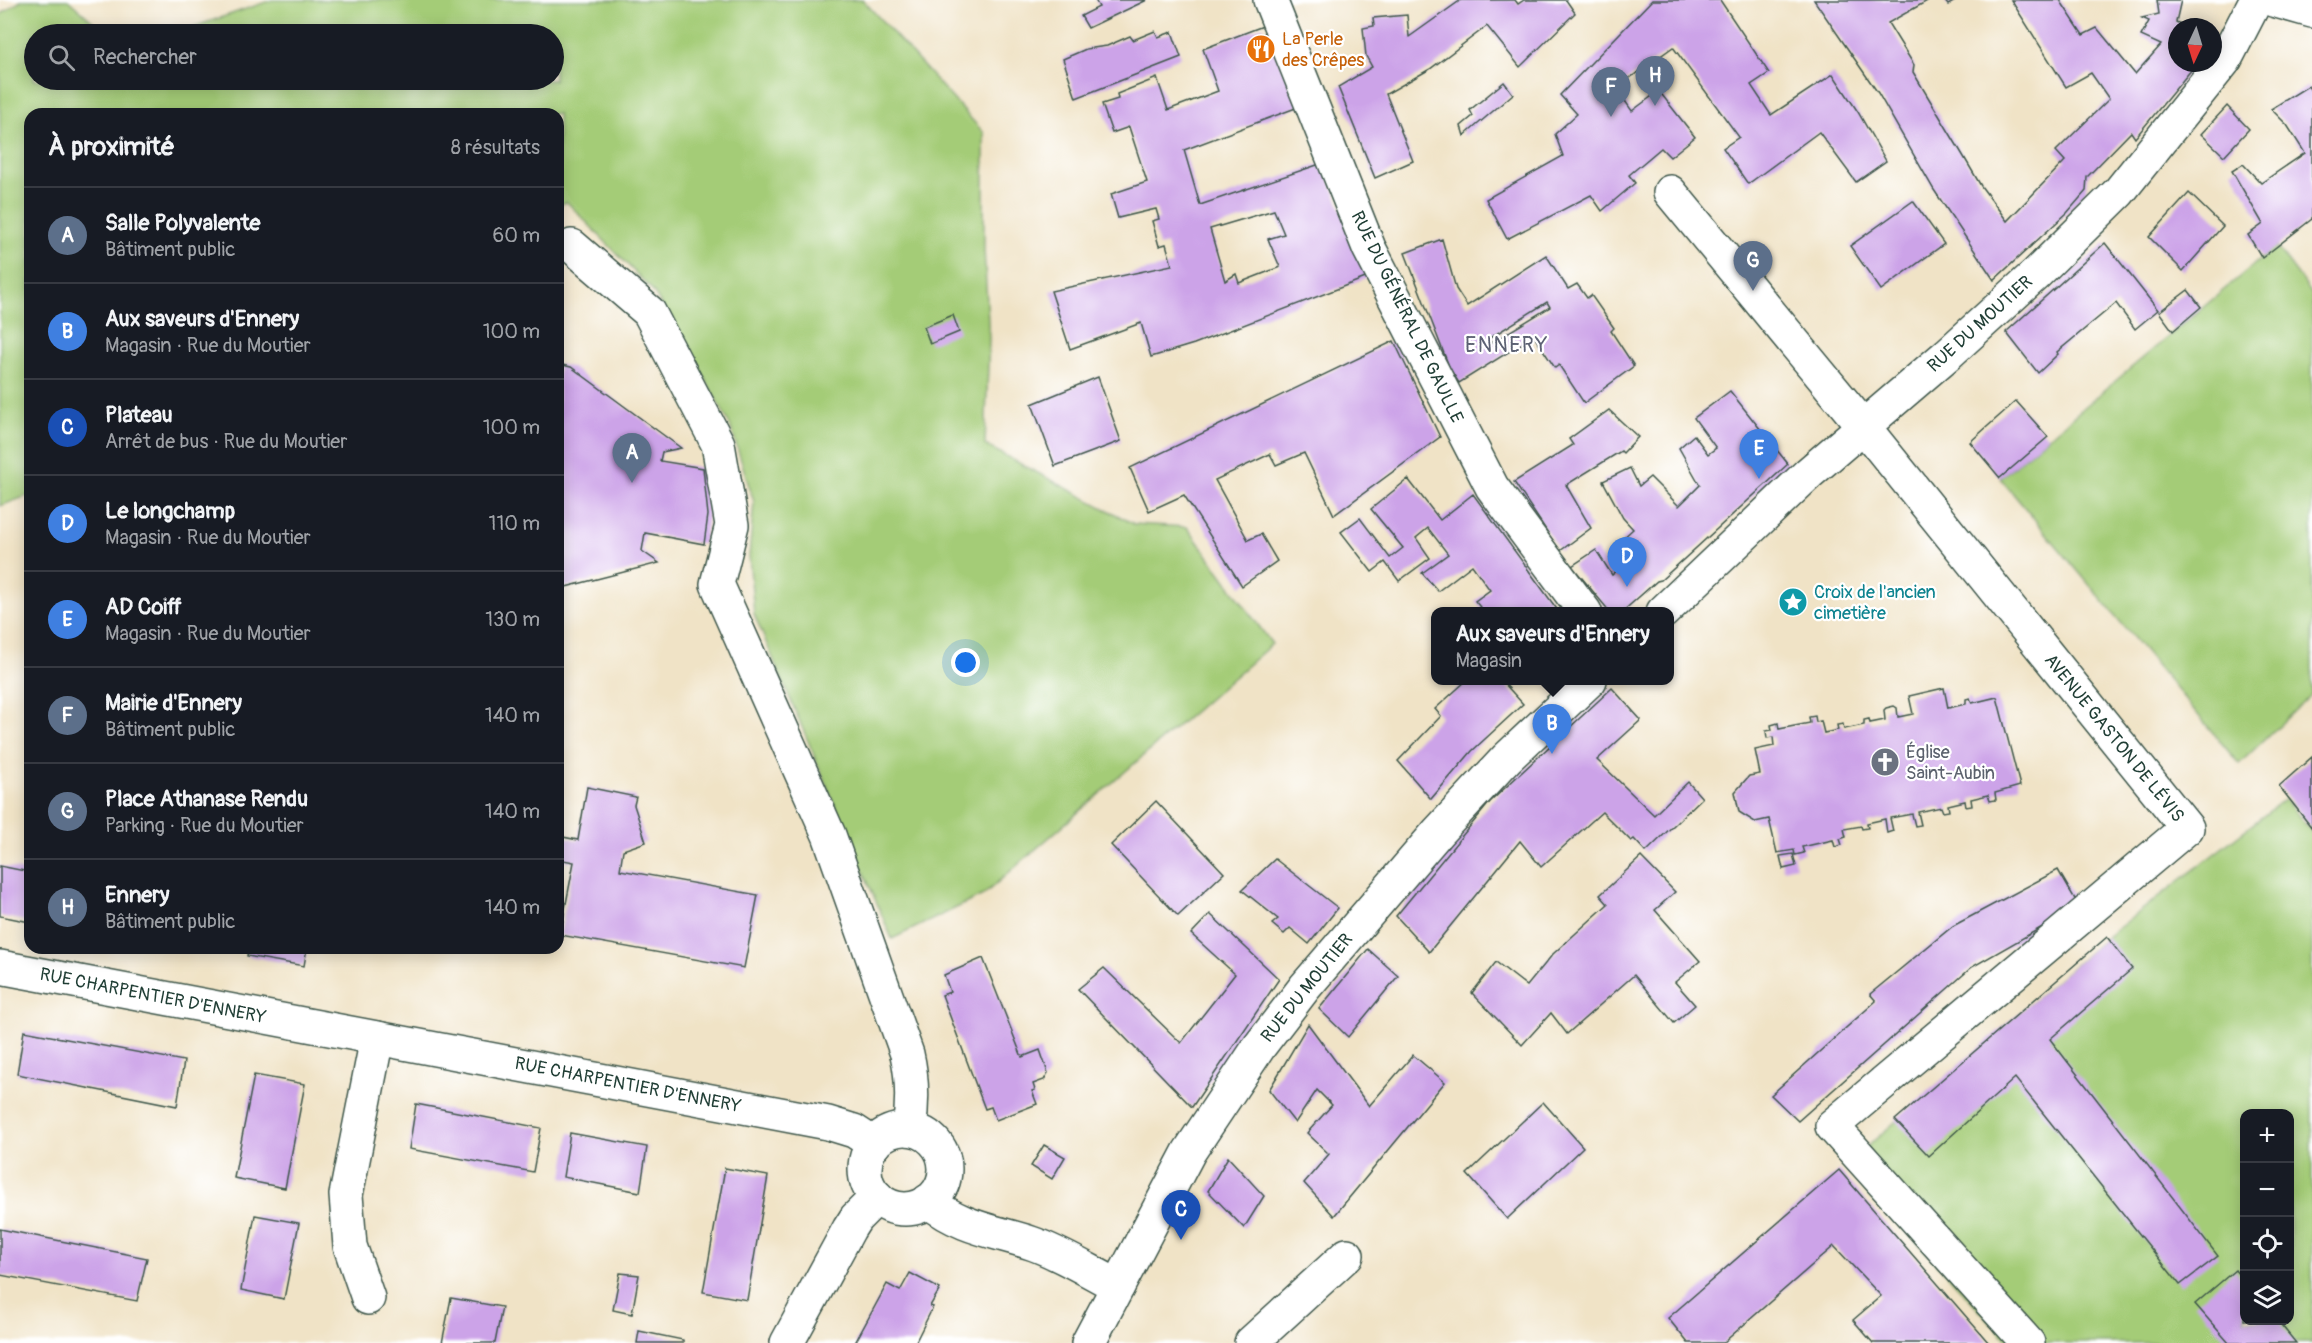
<!DOCTYPE html>
<html lang="fr">
<head>
<meta charset="utf-8">
<style>
  :root { --surface:#171b24; --page:#242831; --text:#f1f3f6; --muted:#9ea1a6; --line:#363941; --accent:#0f766e }
  body { margin:0; font-family:Pangolin,sans-serif; background:var(--page); color:var(--text) }
  .controls { position:absolute; right:18px; bottom:18px; display:grid; overflow:hidden; border-radius:12px; box-shadow:0 3px 15px #0003 }
  .controls button { width:54px; height:54px; display:grid; place-items:center; padding:0; border:0; border-bottom:2px solid var(--line); background:var(--surface); color:var(--text); font:30px sans-serif }
  .compass { position:absolute; left:2168px; top:18px; width:54px; height:54px; border-radius:50%; background:var(--surface); box-shadow:0 3px 15px #0003; rotate:184deg }
  .you { position:absolute; left:966px; top:663px; width:21px; height:21px; margin:-15px; border:4px solid #fff; border-radius:50%; background:#1a73e8; box-shadow:0 0 0 9px #1a73e833 }
  .badge { display:grid; place-items:center; width:39px; height:39px; border-radius:50%; background:var(--accent); color:#fff; font-size:20px; font-weight:700 }
  .pin { position:absolute; translate:-50% -50px; filter:drop-shadow(0 2px 3px #0008) }
  .pin::after { content:''; position:absolute; top:32px; width:21px; height:18px; background:inherit; clip-path:polygon(0 0,100% 0,50% 100%) }
  .popup { position:absolute; left:1431px; top:607px; width:243px; height:78px; box-sizing:border-box; display:grid; place-content:center; border-radius:12px; background:var(--surface); filter:drop-shadow(0 2px 4px #0005); font-size:20px; white-space:nowrap; color:var(--muted) }
  .popup b { font-size:22px; color:var(--text) }
  .popup::after { content:''; position:absolute; left:50%; top:100%; margin-left:-12px; border:12px solid transparent; border-top-color:var(--surface) }
  .list { margin:0; padding:0; list-style:none }
  h2 { display:flex; justify-content:space-between; align-items:center; height:78px; margin:0; padding:0 24px; font-size:26px }
  h2 small { font-size:20px; font-weight:400; color:var(--muted) }
  .list li { display:grid; grid-template-columns:39px 1fr auto; gap:18px; align-items:center; box-sizing:border-box; height:96px; padding:0 24px; border-top:2px solid var(--line) }
  .list b { display:block; font-size:22px; white-space:nowrap }
  .list p { margin:0; font-size:20px; white-space:nowrap; color:var(--muted) }
  .list em { font-size:20px; font-style:normal; color:var(--muted) }
  .icon { flex:none; width:33px; height:33px; fill:none; stroke:currentColor; stroke-width:2; stroke-linecap:round; stroke-linejoin:round }
  .map { position:relative; flex:none; width:2312px; height:1343px; overflow:hidden }
  .search { position:absolute; background:var(--surface); box-shadow:0 3px 15px #0003; left:24px; top:24px; width:540px; height:66px; display:flex; align-items:center; gap:15px; box-sizing:border-box; padding:0 21px; border-radius:33px; color:var(--muted); font-size:22px }
  .panel { position:absolute; background:var(--surface); box-shadow:0 3px 15px #0003; left:24px; top:108px; width:540px; height:846px; border-radius:18px }
  .map>svg:first-child { display:block }
  .green { fill:#a4cc77; stroke:#628456; stroke-width:1.5; fill-rule:evenodd }
  .building { fill:#cca3e8; fill-rule:evenodd }
  .lines { fill:none; stroke-linecap:round; stroke-linejoin:round }
  .minor-casing { stroke:#3e564a; stroke-width:36 }
  .minor { stroke:#fff; stroke-width:33 }
  .labels { text-anchor:middle; dominant-baseline:central; stroke-width:4.5; stroke-linejoin:round; paint-order:stroke }
  .food-label { font-size:18px; fill:#c56008; stroke:#fff; text-anchor:start }
  .street-label { font-size:18px; fill:#1f3d34; stroke:#fff }
  .culture-label { font-size:18px; fill:#0d838f; stroke:#fff; text-anchor:start }
  .worship-label { font-size:18px; fill:#5b616d; stroke:#fff; text-anchor:start }
  .quarter-label { font-size:21px; letter-spacing:1.5px; fill:#5c6173; stroke:#fff }
</style>
</head>
<body>
<div class="map">
<svg width="2312" height="1343" viewBox="0 0 2312 1343">
  <rect width="100%" height="100%" fill="#fff"/>
  <filter id="ink" filterUnits="userSpaceOnUse"><feTurbulence type="fractalNoise" baseFrequency=".0167" numOctaves="2"/><feDisplacementMap in="SourceGraphic" scale="12" xChannelSelector="R" yChannelSelector="G"/><feConvolveMatrix kernelMatrix="1 2 1 2 8 2 1 2 1" color-interpolation-filters="sRGB"/></filter>
  <filter id="wash" filterUnits="userSpaceOnUse"><feTurbulence type="fractalNoise" baseFrequency=".008" numOctaves="4" result="noise"/><feDisplacementMap in="SourceGraphic" scale="24" xChannelSelector="R" yChannelSelector="G"/><feGaussianBlur stdDeviation="1.35" result="paint"/><feColorMatrix in="noise" values="0 0 0 0 0 0 0 0 0 0 0 0 0 0 0 0 0 1.4 0 .05"/><feComposite in="paint" operator="in"/></filter>
  <g filter="url(#wash)">
    <rect width="100%" height="100%" fill="#f0e3c6"/>
    <g class="green">
      <polygon points="22,0 68,0 107,34 34,34 34,80 554,80 554,34 173,34 272,0 863,0 984,133 984,249 989,339 985,445 1134,524 1187,527 1272,644 983,895 892,939 754,614 749,556 754,502 730,425 692,354 652,290 567,202 558,205 558,114 30,114 30,495 0,506 0,15"/>
      <polygon points="2276,246 2312,294 2312,694 2239,764 2000,478"/>
      <path d="M2285,799L2312,832V1343H2010L1846,1165L2107,937ZM2244,1114H2290V1320H2244Z"/>
    </g>
    <g id="blocks">
      <g class="building">
        <polygon points="1095,0 1147,0 1088,28 1081,16 1099,7"/>
        <polygon points="1461,0 1515,0 1518,4 1524,0 1566,0 1575,13 1520,67 1487,26 1430,69 1386,94 1413,161 1375,178 1338,87 1372,67 1366,56 1363,28 1374,26 1373,18 1407,15 1409,37"/>
        <polygon points="1652,0 1720,0 1769,73 1751,85 1771,115 1833,74 1858,112 1886,161 1856,182 1819,132 1748,184 1723,148 1739,137 1673,47 1616,88 1632,111 1659,91 1695,137 1670,157 1661,148 1629,175 1635,183 1602,211 1591,195 1507,239 1486,199 1563,156 1555,134 1577,114 1560,95"/>
        <polygon points="1814,0 1929,0 1888,23 1914,65 1913,72 1964,157 1981,186 2007,221 2065,161 2056,151 2109,99 2091,73 2066,87 2011,0 2060,0 2083,35 2097,28 2135,74 2161,45 2141,36 2149,21 2142,18 2159,14 2157,0 2181,0 2176,22 2187,27 2177,27 2177,63 2197,63 2135,138 2131,132 2087,177 2086,191 2067,213 1994,280 1934,190 1878,93"/>
        <polygon points="1944,0 1957,0 1948,5"/>
        <path d="M1263,26L1301,106L1184,150L1200,205L1323,163L1368,277L1194,344L1151,357L1141,323L1070,349L1051,291L1172,265L1166,244L1159,246L1152,221L1159,219L1156,209L1118,218L1111,194L1147,182L1129,127L1112,133L1102,104L1118,99L1117,94L1157,78L1168,110L1218,91L1203,49ZM1274,210L1284,234L1268,239L1280,267L1239,283L1236,274L1225,281L1210,229Z"/>
        <polygon points="1155,31 1158,37 1172,32 1181,57 1076,98 1063,59 1086,49 1107,46 1130,36 1133,40"/>
        <polygon points="1504,82 1513,94 1464,136 1461,126 1473,116 1470,110"/>
        <polygon points="2308,86 2312,92 2312,219 2262,258 2248,235 2263,224 2232,171 2243,164 2261,183 2305,153 2287,125 2271,109"/>
        <polygon points="2227,106 2249,129 2224,156 2201,134"/>
        <polygon points="2189,193 2223,226 2183,271 2149,237"/>
        <polygon points="1913,201 1944,244 1881,290 1850,246"/>
        <path d="M1442,239L1456,289L1467,306L1546,255L1568,289L1577,284L1587,298L1591,295L1614,328L1611,331L1634,366L1584,403L1559,365L1555,368L1534,336L1459,383L1450,369L1405,253ZM1547,302L1550,307L1491,343L1488,339Z"/>
        <polygon points="2105,243 2158,310 2135,329 2116,303 2057,352 2058,354 2038,373 2006,332"/>
        <polygon points="2188,290 2201,307 2173,331 2159,312"/>
        <polygon points="953,315 959,332 930,344 924,327"/>
        <polygon points="1394,341 1440,437 1334,515 1304,453 1276,465 1270,454 1215,480 1248,540 1261,534 1277,561 1242,586 1184,495 1149,511 1130,468"/>
        <polygon points="558,364 571,367 681,448 662,452 660,461 703,468 708,515 704,544 645,533 642,551 659,563 558,589"/>
        <polygon points="1098,377 1121,441 1055,466 1032,404"/>
        <polygon points="1730,391 1788,464 1661,580 1657,581 1622,612 1610,612 1572,566 1596,550 1612,575 1634,555 1621,540 1633,529 1623,518 1603,481 1630,468 1639,486 1650,477 1679,506 1700,485 1679,448 1694,435 1708,454 1716,448 1694,418"/>
        <polygon points="2016,401 2048,437 2000,478 1970,442"/>
        <polygon points="1609,410 1638,437 1623,453 1621,451 1566,485 1591,528 1560,551 1514,482 1573,445 1569,439"/>
        <polygon points="1408,479 1440,520 1473,494 1559,612 1484,612 1475,601 1490,590 1472,565 1438,591 1422,573 1448,554 1428,528 1416,538 1430,558 1399,581 1385,562 1372,572 1341,532 1360,518 1390,558 1403,548 1371,509"/>
        <polygon points="1466,681 1502,681 1523,704 1472,751 1431,799 1398,761 1441,716 1435,709"/>
        <polygon points="1612,688 1641,720 1597,760 1654,815 1688,782 1702,798 1646,852 1634,839 1631,841 1602,812 1541,867 1520,841 1429,952 1396,916 1490,802"/>
        <polygon points="1944,688 1948,708 1966,704 1966,699 1970,698 1972,703 1997,697 2020,786 1995,793 1996,800 1990,801 1988,795 1971,799 1972,806 1966,807 1965,801 1948,805 1949,811 1943,812 1941,807 1918,812 1921,825 1915,826 1912,814 1890,818 1893,831 1887,833 1885,819 1867,823 1868,828 1862,829 1861,826 1844,829 1846,837 1840,839 1842,845 1835,847 1833,840 1802,847 1804,853 1795,855 1794,850 1777,853 1769,819 1755,822 1739,812 1735,792 1749,776 1760,774 1755,750 1774,746 1773,737 1767,738 1766,731 1772,730 1771,725 1778,723 1779,729 1810,723 1809,717 1815,716 1816,722 1821,721 1824,733 1838,730 1837,725 1843,724 1844,729 1864,725 1864,720 1869,719 1870,723 1885,720 1884,710 1886,708 1894,706 1897,708 1898,717 1913,714 1909,696"/>
        <polygon points="2312,757 2312,828 2279,786"/>
        <polygon points="587,787 636,797 634,805 646,842 623,850 620,870 758,895 744,968 560,935 574,862 558,859 558,836 578,840"/>
        <polygon points="1156,801 1224,873 1178,916 1111,845"/>
        <polygon points="1793,854 1796,866 1783,869 1780,856"/>
        <polygon points="1641,857 1675,892 1655,910 1700,961 1675,982 1695,1005 1674,1023 1634,975 1567,1034 1551,1013 1522,1045 1472,993 1496,962 1527,986 1553,954 1608,904 1600,895"/>
        <polygon points="1275,859 1338,908 1309,944 1290,928 1284,934 1272,924 1278,919 1242,890"/>
        <polygon points="0,866 30,872 30,922 0,916"/>
        <polygon points="2058,870 2079,906 1972,967 1798,1121 1771,1095 1876,1001 1870,994 1953,926"/>
        <polygon points="1210,914 1279,979 1192,1107 1078,989 1104,968 1181,1043 1235,974 1191,934"/>
        <polygon points="2107,937 2132,969 2050,1039 2218,1256 2180,1285 2015,1078 1929,1156 1895,1120"/>
        <polygon points="248,948 307,948 304,966 247,956"/>
        <polygon points="1368,949 1398,976 1348,1037 1319,1009"/>
        <polygon points="983,958 1022,1057 1040,1050 1048,1073 1044,1080 1033,1084 1035,1090 1032,1091 1037,1104 996,1120 991,1107 985,1109 942,995 950,992 944,975"/>
        <polygon points="1308,1024 1369,1106 1413,1055 1445,1082 1334,1216 1304,1183 1329,1154 1307,1133 1332,1105 1317,1090 1295,1123 1269,1090"/>
        <polygon points="24,1031 184,1061 177,1106 17,1074"/>
        <polygon points="254,1075 305,1084 285,1188 234,1178"/>
        <polygon points="1543,1102 1583,1147 1507,1219 1467,1174"/>
        <polygon points="416,1104 541,1128 533,1172 409,1149"/>
        <polygon points="570,1133 647,1147 640,1192 563,1177"/>
        <polygon points="1044,1145 1065,1157 1052,1179 1031,1166"/>
        <polygon points="1228,1157 1264,1196 1244,1228 1208,1191"/>
        <polygon points="725,1168 768,1176 747,1300 703,1292"/>
        <polygon points="1839,1170 1989,1343 1873,1343 1853,1320 1881,1296 1834,1246 1723,1343 1688,1343 1668,1318"/>
        <polygon points="255,1215 299,1223 284,1299 241,1290"/>
        <polygon points="0,1229 147,1258 137,1301 0,1275"/>
        <polygon points="2235,1270 2244,1281 2244,1320 2277,1320 2296,1343 2229,1343 2195,1304"/>
        <polygon points="620,1273 639,1275 632,1314 613,1310"/>
        <polygon points="910,1273 940,1289 930,1306 933,1307 915,1343 855,1343 887,1284 900,1291"/>
        <polygon points="451,1298 502,1307 495,1343 442,1343"/>
        <polygon points="639,1331 683,1340 683,1343 637,1343"/>
      </g>
    </g>
  </g>
  <g filter="url(#ink)">
    <use href="#blocks" fill-opacity="0" stroke="#3e564a" stroke-width="1.5"/>
    <g class="lines">
      <g class="minor-casing">
        <g id="minor">
          <polyline points="1270,0 1369,248 1492,487 1585,612"/>
          <polyline points="2273,0 2312,11"/>
          <polyline points="1670,192 1863,426 2187,828 1832,1126 2028,1343"/>
          <path d="M572,246L649,312L718,444L732,525L717,584L829,835L907,1054C913,1080 913,1103 909,1129"/>
          <polyline points="1663,612 1809,473 1948,354 2036,274 2119,192 2225,60 2256,0"/>
          <polyline points="0,967 828,1123 854,1131 874,1144"/>
          <circle cx="905" cy="1169" r="40"/>
          <path d="M928,1201C962,1228 991,1230 1031,1243C1061,1253 1090,1272 1118,1286"/>
          <polyline points="368,1298 350,1246 346,1195 377,1038"/>
          <polyline points="787,1343 849,1229 856,1218 877,1197"/>
          <polyline points="1088,1343 1189,1152 1259,1047 1305,987 1438,832 1507,758 1590,680"/>
          <polyline points="1251,1343 1347,1255"/>
        </g>
      </g>
      <use href="#minor" class="minor"/>
    </g>
  </g>
  <defs>
    <g id="restaurant-disc" transform="scale(1.5)"><circle r="9.5" fill="#e8710a" stroke="#fff"/><path d="M-5-6h1v4h1v-4h1v4h1v-4h1v5L-1.5 .5V6h-2V.5L-5-1ZM5-6V6H3V1.5H1.5Q1.5-4 5-6Z" fill="#fff"/></g>
    <g id="sight-disc" transform="scale(1.5)"><circle r="9.5" fill="#0f9aa8" stroke="#fff"/><path d="M0-6L1.8-2.2L6-1.7L2.9 1.2L3.7 5.4L0 3.3L-3.7 5.4L-2.9 1.2L-6-1.7L-1.8-2.2Z" fill="#fff"/></g>
    <g id="church-disc" transform="scale(1.5)"><circle r="9.5" fill="#6b7280" stroke="#fff"/><path d="M-1.2-6h2.4v3.5h3.3v2.4h-3.3V6h-2.4V-.1h-3.3v-2.4h3.3Z" fill="#fff"/></g>
  </defs>
  <g fill-rule="evenodd">
    <use href="#restaurant-disc" x="1261" y="49"/>
    <use href="#sight-disc" x="1793" y="602"/>
    <use href="#church-disc" x="1885" y="762"/>
  </g>
  <g class="labels">
    <g class="food-label">
      <text x="1282" y="39">La Perle<tspan x="1282" dy="21">des Crêpes</tspan></text>
    </g>
    <g class="street-label">
      <text transform="translate(1407 317) rotate(64)">RUE DU GÉNÉRAL DE GAULLE</text>
      <text transform="translate(1980 324) rotate(-42)">RUE DU MOUTIER</text>
      <text transform="translate(2114 738) rotate(51)">AVENUE GASTON DE LÉVIS</text>
      <text transform="translate(1307 988) rotate(-51)">RUE DU MOUTIER</text>
      <text transform="translate(153 996) rotate(11)">RUE CHARPENTIER D'ENNERY</text>
      <text transform="translate(628 1085) rotate(11)">RUE CHARPENTIER D'ENNERY</text>
    </g>
    <g class="culture-label">
      <text x="1814" y="592">Croix de l'ancien<tspan x="1814" dy="21">cimetière</tspan></text>
    </g>
    <g class="worship-label">
      <text x="1906" y="752">Église<tspan x="1906" dy="21">Saint-Aubin</tspan></text>
    </g>
    <g class="quarter-label">
      <text x="1507" y="345">ENNERY</text>
    </g>
  </g>
</svg>
<div class="controls">
<button>+</button>
<button>−</button>
<button><svg class="icon" aria-label="locate" viewBox="0 0 24 24"><circle cx="12" cy="12" r="6"/><path d="M12 2v4M12 18v4M2 12h4M18 12h4"/></svg></button>
<button><svg class="icon" aria-label="layers" viewBox="0 0 24 24"><path d="M12 4l9 5-9 5-9-5zM3 14l9 5 9-5"/></svg></button>
</div>
<svg class="compass" viewBox="-18 -18 36 36"><path d="M0-13l5 13h-10z" fill="#e53935"/><path d="M0 13l5-13h-10z" fill="#9ea1a6"/></svg>
<div class="you"></div>
<div class="pin badge" style="left:632px;top:483px;background:#5c6f8a">A</div>
<div class="pin badge" style="left:1552px;top:754px;background:#3f7fe0">B</div>
<div class="popup"><b>Aux saveurs d'Ennery</b>Magasin</div>
<div class="pin badge" style="left:1181px;top:1240px;background:#1a4fb4">C</div>
<div class="pin badge" style="left:1627px;top:587px;background:#3f7fe0">D</div>
<div class="pin badge" style="left:1759px;top:479px;background:#3f7fe0">E</div>
<div class="pin badge" style="left:1611px;top:117px;background:#5c6f8a">F</div>
<div class="pin badge" style="left:1753px;top:291px;background:#5c6f8a">G</div>
<div class="pin badge" style="left:1655px;top:106px;background:#5c6f8a">H</div>
<div class="search"><svg class="icon" aria-label="search" viewBox="0 0 24 24"><circle cx="10" cy="10" r="6"/><path d="M15 15l6 6"/></svg>Rechercher</div>
<section class="panel">
<h2>À proximité<small>8 résultats</small></h2>
<ul class="list">
<li><span class="badge" style="background:#5c6f8a">A</span><div><b>Salle Polyvalente</b><p>Bâtiment public</p></div><em>60 m</em></li>
<li><span class="badge" style="background:#3f7fe0">B</span><div><b>Aux saveurs d'Ennery</b><p>Magasin · Rue du Moutier</p></div><em>100 m</em></li>
<li><span class="badge" style="background:#1a4fb4">C</span><div><b>Plateau</b><p>Arrêt de bus · Rue du Moutier</p></div><em>100 m</em></li>
<li><span class="badge" style="background:#3f7fe0">D</span><div><b>Le longchamp</b><p>Magasin · Rue du Moutier</p></div><em>110 m</em></li>
<li><span class="badge" style="background:#3f7fe0">E</span><div><b>AD Coiff</b><p>Magasin · Rue du Moutier</p></div><em>130 m</em></li>
<li><span class="badge" style="background:#5c6f8a">F</span><div><b>Mairie d'Ennery</b><p>Bâtiment public</p></div><em>140 m</em></li>
<li><span class="badge" style="background:#5c6f8a">G</span><div><b>Place Athanase Rendu</b><p>Parking · Rue du Moutier</p></div><em>140 m</em></li>
<li><span class="badge" style="background:#5c6f8a">H</span><div><b>Ennery</b><p>Bâtiment public</p></div><em>140 m</em></li>
</ul>
</section>
</div>
</body>
</html>
